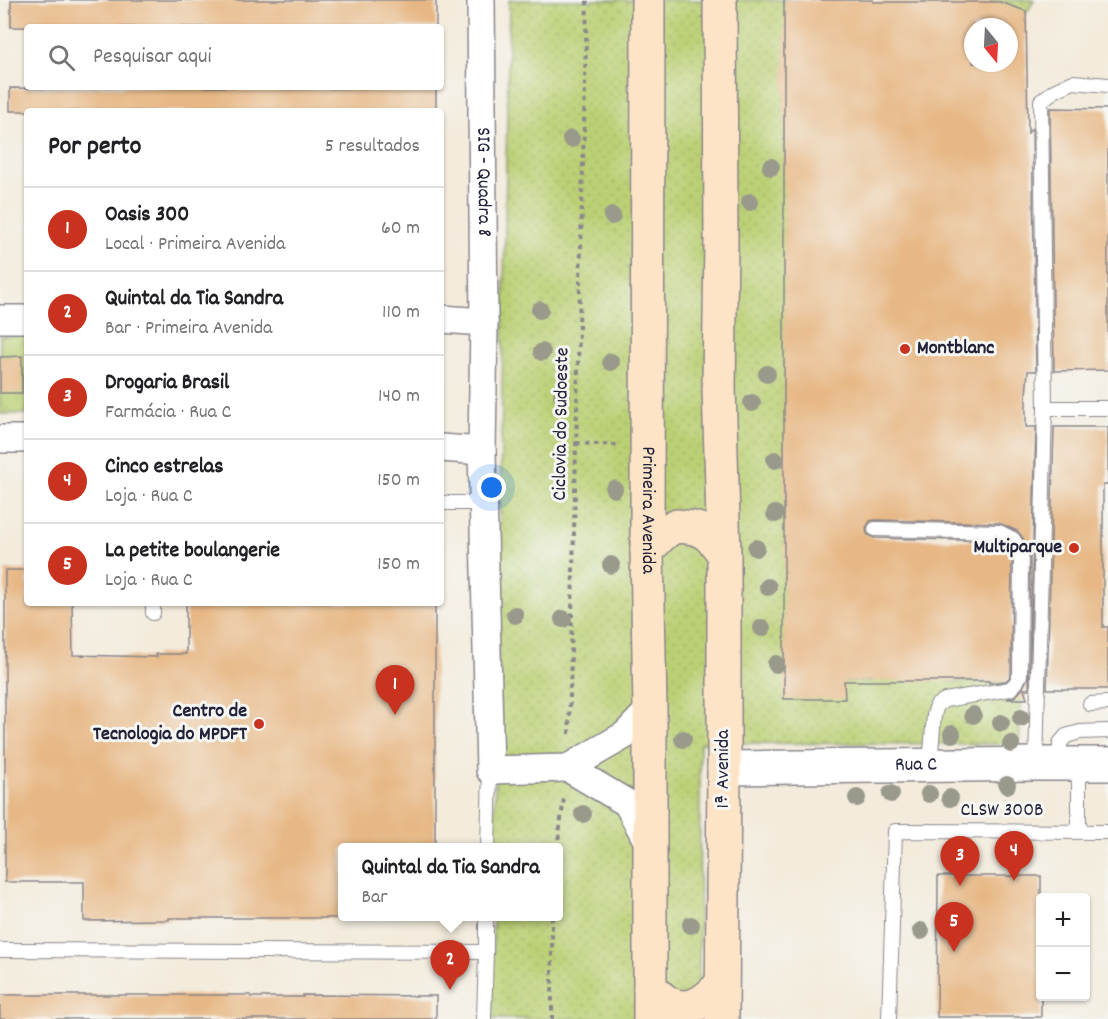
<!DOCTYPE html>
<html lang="pt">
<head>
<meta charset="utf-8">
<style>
  :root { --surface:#fff; --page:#f6f6f6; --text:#202124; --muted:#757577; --line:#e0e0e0; --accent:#c8321e }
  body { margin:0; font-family:Dekko,sans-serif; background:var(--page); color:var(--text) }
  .controls { position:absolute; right:18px; bottom:18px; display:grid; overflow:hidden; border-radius:6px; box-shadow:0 2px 4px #0004 }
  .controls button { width:54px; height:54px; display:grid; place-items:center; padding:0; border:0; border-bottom:2px solid var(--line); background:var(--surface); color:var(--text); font:30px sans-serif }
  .compass { position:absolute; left:964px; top:18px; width:54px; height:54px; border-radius:50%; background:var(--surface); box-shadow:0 2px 4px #0004; rotate:162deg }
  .you { position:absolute; left:492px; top:488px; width:21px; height:21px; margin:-15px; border:4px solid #fff; border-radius:50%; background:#1a73e8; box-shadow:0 0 0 9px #1a73e833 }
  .badge { display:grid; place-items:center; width:39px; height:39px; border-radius:50%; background:var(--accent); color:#fff; font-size:20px; font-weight:700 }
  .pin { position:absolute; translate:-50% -50px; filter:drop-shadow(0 2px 3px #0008) }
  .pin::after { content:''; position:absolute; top:32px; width:21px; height:18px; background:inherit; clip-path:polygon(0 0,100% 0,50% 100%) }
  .popup { position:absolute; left:338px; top:843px; width:225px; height:78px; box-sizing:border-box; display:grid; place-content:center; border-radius:6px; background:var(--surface); filter:drop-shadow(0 2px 4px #0005); font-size:20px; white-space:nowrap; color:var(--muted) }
  .popup b { font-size:22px; color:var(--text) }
  .popup::after { content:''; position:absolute; left:50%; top:100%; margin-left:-12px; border:12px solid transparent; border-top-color:var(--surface) }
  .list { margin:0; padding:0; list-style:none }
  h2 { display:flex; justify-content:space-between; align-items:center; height:78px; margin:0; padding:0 24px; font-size:26px }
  h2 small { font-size:20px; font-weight:400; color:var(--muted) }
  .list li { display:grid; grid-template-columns:39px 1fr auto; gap:18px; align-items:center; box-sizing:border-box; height:84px; padding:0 24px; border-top:2px solid var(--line) }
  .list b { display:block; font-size:22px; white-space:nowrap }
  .list p { margin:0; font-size:20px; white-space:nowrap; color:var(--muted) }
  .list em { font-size:20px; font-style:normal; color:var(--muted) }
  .icon { flex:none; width:33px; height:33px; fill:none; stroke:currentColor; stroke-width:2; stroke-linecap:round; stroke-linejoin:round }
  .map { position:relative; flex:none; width:1108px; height:1019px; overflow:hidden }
  .search { position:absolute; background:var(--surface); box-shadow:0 2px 4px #0004; left:24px; top:24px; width:420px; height:66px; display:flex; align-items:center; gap:15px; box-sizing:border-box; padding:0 21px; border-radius:6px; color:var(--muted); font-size:22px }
  .panel { position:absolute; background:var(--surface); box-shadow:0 2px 4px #0004; left:24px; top:108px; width:420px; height:498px; border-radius:6px }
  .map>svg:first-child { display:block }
  .grass { fill:url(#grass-dots); stroke:#6e7958; stroke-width:1.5 }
  .park { fill:url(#park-crowns); stroke:#6e7958; stroke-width:1.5 }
  .building { fill:#e7b885; fill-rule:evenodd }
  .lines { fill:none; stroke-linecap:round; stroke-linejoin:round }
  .service-casing { stroke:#8a868b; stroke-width:16 }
  .minor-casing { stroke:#8a868b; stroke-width:30 }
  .tertiary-casing { stroke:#8a868b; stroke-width:36 }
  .secondary-casing { stroke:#8a868b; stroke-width:36 }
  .path { stroke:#8a868b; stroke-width:4; stroke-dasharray:4.5 4.5; stroke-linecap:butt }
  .service { stroke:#fff; stroke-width:14 }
  .minor { stroke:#fff; stroke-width:27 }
  .tertiary { stroke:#fff; stroke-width:33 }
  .secondary { stroke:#fee4c6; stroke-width:33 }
  .tree { fill:#99998c }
  .poi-dot { fill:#c8321e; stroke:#f6f6f2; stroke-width:2 }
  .labels { text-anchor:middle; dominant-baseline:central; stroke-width:6; stroke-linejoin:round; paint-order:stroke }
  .street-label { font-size:20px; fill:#22223b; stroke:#f6f6f2 }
  .poi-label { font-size:20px; font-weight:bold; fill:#22223b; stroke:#f6f6f2; text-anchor:end }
</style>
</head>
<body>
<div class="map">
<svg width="1108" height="1019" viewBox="0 0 1108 1019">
  <defs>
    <pattern id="grass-dots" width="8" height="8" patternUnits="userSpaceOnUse" patternTransform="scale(1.5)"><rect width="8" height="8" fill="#bbd074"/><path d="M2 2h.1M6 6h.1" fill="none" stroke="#a0b265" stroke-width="1.8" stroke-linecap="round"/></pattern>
    <pattern id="park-crowns" width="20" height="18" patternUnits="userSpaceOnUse" patternTransform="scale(1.5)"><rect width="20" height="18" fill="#bbd074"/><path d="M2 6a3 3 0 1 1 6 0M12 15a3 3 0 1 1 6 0" fill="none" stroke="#a0b265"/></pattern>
  </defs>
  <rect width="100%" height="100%" fill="#f6f6f2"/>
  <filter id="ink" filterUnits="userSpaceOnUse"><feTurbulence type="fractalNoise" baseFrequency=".0167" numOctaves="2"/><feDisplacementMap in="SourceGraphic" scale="12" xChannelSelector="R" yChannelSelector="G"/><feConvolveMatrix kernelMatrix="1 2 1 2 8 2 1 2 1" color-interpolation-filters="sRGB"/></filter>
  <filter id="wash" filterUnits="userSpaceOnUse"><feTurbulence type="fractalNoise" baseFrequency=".008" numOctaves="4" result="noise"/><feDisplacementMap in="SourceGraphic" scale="24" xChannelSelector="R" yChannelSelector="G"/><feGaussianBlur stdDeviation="1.35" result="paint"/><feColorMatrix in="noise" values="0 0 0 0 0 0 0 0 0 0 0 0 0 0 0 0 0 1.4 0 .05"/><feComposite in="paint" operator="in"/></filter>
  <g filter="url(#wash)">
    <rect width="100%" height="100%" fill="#f3ebdb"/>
    <g class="grass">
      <polygon points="509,0 801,0 814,681 871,681 949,598 949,682 1023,683 1019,744 700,743 699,1019 492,1019 493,917 558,916 558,848 494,847"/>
      <polygon points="988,0 1034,0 1026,14"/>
    </g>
    <rect class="park" x="0" y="336" width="27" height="78"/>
    <g id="blocks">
      <g class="building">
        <rect x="11" y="0" width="425" height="27"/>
        <path d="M784,0H873V2H1000L1026,11L1028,133L1032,128L1036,371H1028L1026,396V427H1036L1029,689H1024L1027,699H1007L1016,696L1022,689L1029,675L1030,552L1029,547L1020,534L1017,531L999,523L875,520L870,521L866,528L867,534L874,538L997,541L1007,546L1012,555L1011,673L1009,678L1006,681L989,683V681H844L845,699H784ZM973,27H1009V63H973Z"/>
        <polygon points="94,87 282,87 282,89 436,87 436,111 10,111 10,88 94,89"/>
        <polygon points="1050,108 1108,109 1108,370 1054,371"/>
        <polygon points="22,356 22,393 0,393 0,357"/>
        <polygon points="1054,427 1108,427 1108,485 1103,485 1103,627 1108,627 1108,689 1047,689"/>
        <polygon points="5,570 27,570 27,603 72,603 73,655 157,657 156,654 186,654 186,603 435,603 435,848 342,848 342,918 169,918 169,920 84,921 84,882 5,882"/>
        <polygon points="938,876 1041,876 1041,1017 937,1017"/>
        <polygon points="0,995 250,995 251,997 303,997 303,995 436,996 436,1019 0,1019"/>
      </g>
    </g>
  </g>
  <g filter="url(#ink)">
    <use href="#blocks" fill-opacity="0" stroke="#8a868b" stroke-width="1.5"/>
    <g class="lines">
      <g class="service-casing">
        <g id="service">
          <polyline points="1045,408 1041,101 1054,91 1073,82 1108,85"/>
          <polyline points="441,503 483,503"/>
          <polyline points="875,529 999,532 1013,539 1021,552 1020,675 1016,683 1010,689 945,700 937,705 934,715 930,765"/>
          <polyline points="153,613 153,603"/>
          <polyline points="1090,704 1108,703"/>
          <polyline points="1036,764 1045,408 1108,408"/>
          <polyline points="1060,764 1060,743 1066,736 1080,732 1108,731"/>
          <polyline points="1079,764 1079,831"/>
          <polyline points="488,848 490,770"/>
          <polyline points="0,950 486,952 484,1019"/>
          <polyline points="486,952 486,916"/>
          <polyline points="889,1019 895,831 1108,832"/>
        </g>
      </g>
      <g class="minor-casing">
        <g id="minor">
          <path id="s1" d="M481,0L484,322L482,451L490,770L568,768L625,735L650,709"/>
          <polyline points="0,319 27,319"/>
          <polyline points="441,319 484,322"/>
          <polyline points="0,439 27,439"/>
          <polyline points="441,448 482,451"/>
          <polyline points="568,768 627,803 650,846"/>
        </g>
      </g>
      <g class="tertiary-casing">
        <g id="tertiary">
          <path id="s2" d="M724,768L1036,764H1108"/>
        </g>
      </g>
      <g class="secondary-casing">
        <g id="secondary">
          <path id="s3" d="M648,0L647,550L650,709V1019"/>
          <polyline points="720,0 721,242 719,387 724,554 724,768 722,1019"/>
          <path d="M647,550C655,542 665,529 677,526C680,526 683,527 687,527C705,528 714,540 724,554"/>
          <path d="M650,988C657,994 664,1002 673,1005C694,1013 709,997 722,984"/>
        </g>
      </g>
      <g class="path">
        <polyline points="576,443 617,445"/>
        <polyline points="569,734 587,0"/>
        <polyline points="557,848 564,798"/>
        <polyline points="552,916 552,1019"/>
      </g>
      <use href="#service" class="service"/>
      <use href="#minor" class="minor"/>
      <use href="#tertiary" class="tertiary"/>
      <use href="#secondary" class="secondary"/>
    </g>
    <g class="tree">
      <circle cx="571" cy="139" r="9"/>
      <circle cx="771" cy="167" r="9"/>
      <circle cx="750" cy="202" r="9"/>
      <circle cx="612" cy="216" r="9"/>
      <circle cx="540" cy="310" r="9"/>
      <circle cx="542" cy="352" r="9"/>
      <circle cx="611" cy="362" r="9"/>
      <circle cx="767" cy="374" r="9"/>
      <circle cx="562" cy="395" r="9"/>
      <circle cx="752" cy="403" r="9"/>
      <circle cx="775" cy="460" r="9"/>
      <circle cx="614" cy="489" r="9"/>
      <circle cx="775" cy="514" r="9"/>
      <circle cx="756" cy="548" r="9"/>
      <circle cx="611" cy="565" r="9"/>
      <circle cx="768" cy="587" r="9"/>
      <circle cx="515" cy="615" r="9"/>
      <circle cx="563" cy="619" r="9"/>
      <circle cx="762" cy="628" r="9"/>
      <circle cx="776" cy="664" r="9"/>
      <circle cx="973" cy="715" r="9"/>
      <circle cx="1021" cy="718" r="9"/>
      <circle cx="1001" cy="723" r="9"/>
      <circle cx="952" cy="734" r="9"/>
      <circle cx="683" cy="739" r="9"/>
      <circle cx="1011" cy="744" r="9"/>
      <circle cx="1007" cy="785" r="9"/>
      <circle cx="891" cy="794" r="9"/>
      <circle cx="929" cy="794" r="9"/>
      <circle cx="857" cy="798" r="9"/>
      <circle cx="950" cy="798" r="9"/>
      <circle cx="583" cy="814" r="9"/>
      <circle cx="691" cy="925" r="9"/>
      <circle cx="921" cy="931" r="9"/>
    </g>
  </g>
  <g class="poi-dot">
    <circle cx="905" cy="349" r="6"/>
    <circle cx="1074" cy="548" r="6"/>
    <circle cx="259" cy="724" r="6"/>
  </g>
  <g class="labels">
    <g class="street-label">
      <text stroke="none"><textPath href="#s1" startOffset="182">SIG - Quadra 8</textPath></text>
      <text transform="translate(562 424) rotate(-89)">Ciclovia do Sudoeste</text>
      <text stroke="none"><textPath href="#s3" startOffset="510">Primeira Avenida</textPath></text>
      <text stroke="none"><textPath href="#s2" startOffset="192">Rua C</textPath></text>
      <text transform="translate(724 769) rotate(-90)">1ª Avenida</text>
      <text x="1002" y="811">CLSW 300B</text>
    </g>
    <g class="poi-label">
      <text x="917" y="349" text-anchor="start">Montblanc</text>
      <text x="1062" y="548">Multiparque</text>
      <text x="247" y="712">Centro de<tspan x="247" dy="23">Tecnologia do MPDFT</tspan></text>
    </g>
  </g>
</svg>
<div class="controls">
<button>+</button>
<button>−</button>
</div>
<svg class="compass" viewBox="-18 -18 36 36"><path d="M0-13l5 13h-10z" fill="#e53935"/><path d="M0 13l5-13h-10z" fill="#757577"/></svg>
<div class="you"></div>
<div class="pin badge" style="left:395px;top:715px">1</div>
<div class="pin badge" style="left:450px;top:990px">2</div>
<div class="popup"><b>Quintal da Tia Sandra</b>Bar</div>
<div class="pin badge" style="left:960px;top:886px">3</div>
<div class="pin badge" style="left:1014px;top:881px">4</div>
<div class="pin badge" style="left:954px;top:952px">5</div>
<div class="search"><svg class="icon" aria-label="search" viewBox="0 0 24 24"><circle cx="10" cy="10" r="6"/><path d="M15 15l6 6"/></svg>Pesquisar aqui</div>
<section class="panel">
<h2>Por perto<small>5 resultados</small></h2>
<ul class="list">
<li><span class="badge">1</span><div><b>Oasis 300</b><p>Local · Primeira Avenida</p></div><em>60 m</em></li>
<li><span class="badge">2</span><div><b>Quintal da Tia Sandra</b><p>Bar · Primeira Avenida</p></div><em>110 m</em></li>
<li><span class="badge">3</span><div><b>Drogaria Brasil</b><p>Farmácia · Rua C</p></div><em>140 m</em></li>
<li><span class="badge">4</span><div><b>Cinco estrelas</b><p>Loja · Rua C</p></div><em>150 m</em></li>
<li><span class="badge">5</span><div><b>La petite boulangerie</b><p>Loja · Rua C</p></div><em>150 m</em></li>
</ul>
</section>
</div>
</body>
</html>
